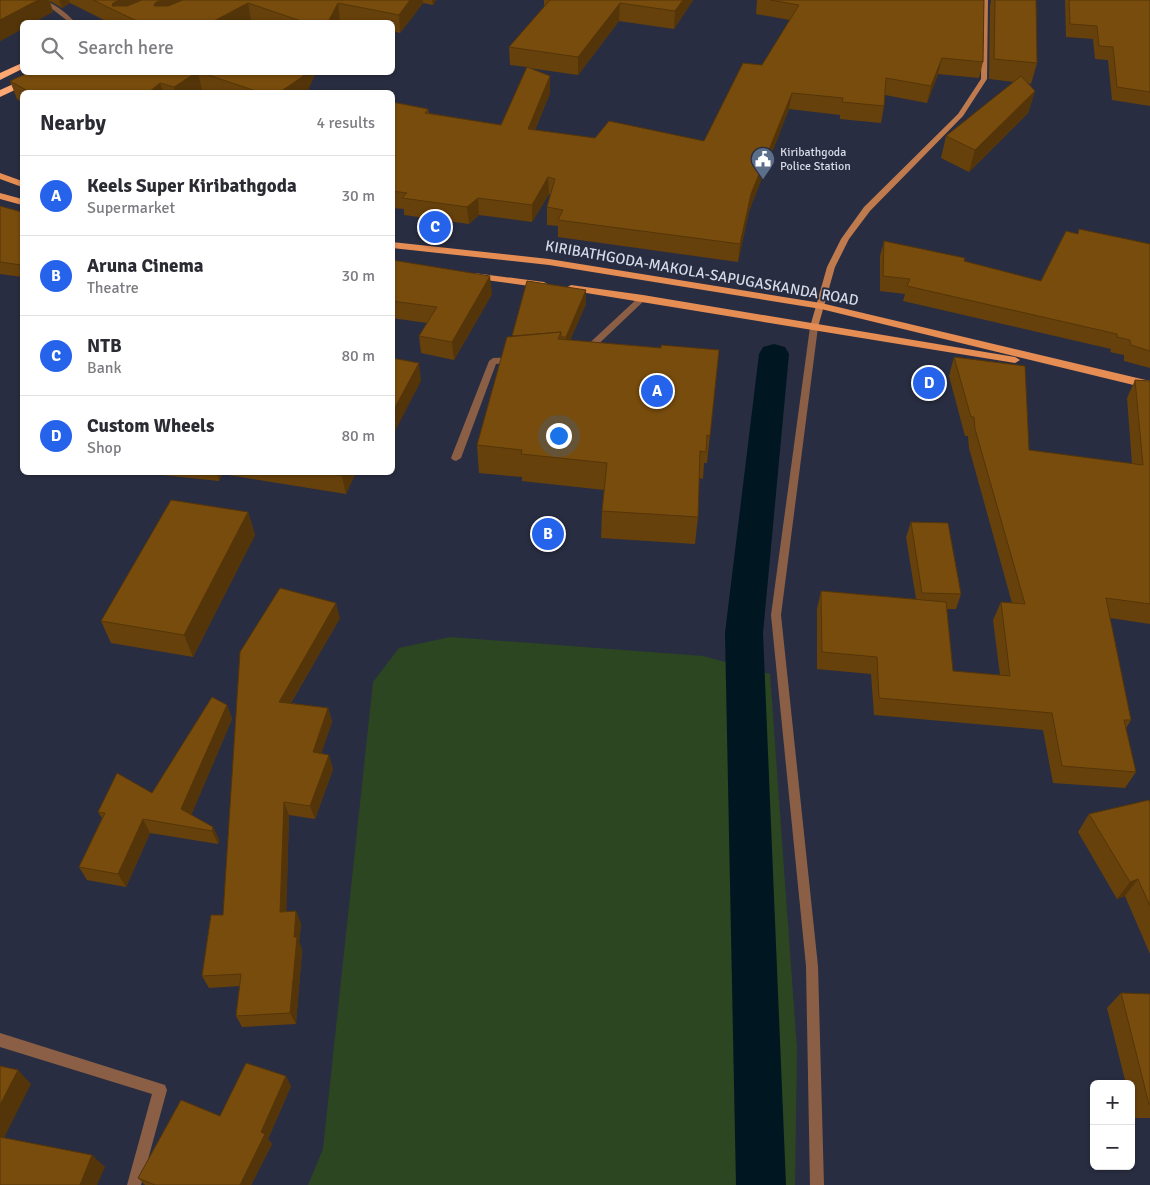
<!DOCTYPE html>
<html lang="en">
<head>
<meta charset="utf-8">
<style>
  :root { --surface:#fff; --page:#f2f2f3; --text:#2b2b33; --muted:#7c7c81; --line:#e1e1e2; --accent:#2563eb }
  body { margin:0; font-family:Signika,sans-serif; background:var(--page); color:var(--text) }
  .controls { position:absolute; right:15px; bottom:15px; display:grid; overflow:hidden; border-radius:8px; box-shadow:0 1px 4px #0004 }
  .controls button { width:45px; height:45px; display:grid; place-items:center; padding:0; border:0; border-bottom:1px solid var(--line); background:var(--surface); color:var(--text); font:25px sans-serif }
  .you { position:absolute; left:558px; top:435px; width:18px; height:18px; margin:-12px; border:4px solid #fff; border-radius:50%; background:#1a73e8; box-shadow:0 0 0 8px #1a73e833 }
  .badge { display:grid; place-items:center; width:32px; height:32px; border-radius:50%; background:var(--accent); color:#fff; font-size:16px; font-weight:700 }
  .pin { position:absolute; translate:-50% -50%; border:2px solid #fff; box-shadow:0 1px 5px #0006 }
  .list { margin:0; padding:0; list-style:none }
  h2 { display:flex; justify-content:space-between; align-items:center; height:65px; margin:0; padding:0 20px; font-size:21px }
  h2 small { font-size:16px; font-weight:400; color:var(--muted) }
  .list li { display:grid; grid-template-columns:32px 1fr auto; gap:15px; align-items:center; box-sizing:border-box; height:80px; padding:0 20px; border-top:1px solid var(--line) }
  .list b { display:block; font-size:19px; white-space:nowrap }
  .list p { margin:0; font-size:16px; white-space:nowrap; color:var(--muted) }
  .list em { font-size:16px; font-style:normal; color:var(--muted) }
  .icon { flex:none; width:28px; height:28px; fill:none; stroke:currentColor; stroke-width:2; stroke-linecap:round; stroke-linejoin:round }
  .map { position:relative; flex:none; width:1150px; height:1185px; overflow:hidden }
  .search { position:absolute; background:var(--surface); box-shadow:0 1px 4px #0004; left:20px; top:20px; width:375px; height:55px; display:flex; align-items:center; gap:12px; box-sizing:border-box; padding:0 18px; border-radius:8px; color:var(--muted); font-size:19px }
  .panel { position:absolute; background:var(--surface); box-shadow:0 1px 4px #0004; left:20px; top:90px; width:375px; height:385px; border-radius:8px }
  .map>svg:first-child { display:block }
  .green { fill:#2b4621 }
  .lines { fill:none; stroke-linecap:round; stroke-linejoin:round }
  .canal { fill:#001620; fill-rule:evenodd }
  .lane { fill:#8b5f45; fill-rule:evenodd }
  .street { fill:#8b5f45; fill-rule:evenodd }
  .secondary { fill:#bf7a4e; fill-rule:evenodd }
  .primary { fill:#e68d54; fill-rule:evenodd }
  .highway { fill:#fda772; fill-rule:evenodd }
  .wall { fill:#67410b }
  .shaded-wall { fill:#543509 }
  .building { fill:#784c0d; stroke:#543509 }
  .labels { text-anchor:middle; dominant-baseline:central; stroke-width:4; stroke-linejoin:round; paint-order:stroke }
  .far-poi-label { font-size:12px; fill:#d7dae7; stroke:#292d41; text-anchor:start }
  .street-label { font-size:15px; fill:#d7dae7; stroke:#292d41 }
</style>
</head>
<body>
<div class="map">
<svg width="1150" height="1185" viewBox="0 0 1150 1185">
  <rect width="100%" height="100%" fill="#292d41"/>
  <polygon class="green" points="450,637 703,656 770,674 797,1049 795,1185 308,1185 323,1149 373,682 399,648"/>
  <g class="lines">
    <polygon class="canal" points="774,344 785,347 789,354 763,633 786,1185 736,1185 725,633 759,354 763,347"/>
    <g class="lane">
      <polygon points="640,296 646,296 647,298 588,354 582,354 582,350"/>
      <polygon points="515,357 519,360 518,362 496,364 461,458 456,461 453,460 451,458 489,361 493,358"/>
    </g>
    <g class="street">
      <path d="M37,0C52,0 65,12 75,22H69L47,5Z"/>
      <polygon points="814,324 818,327 781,615 818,966 824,1185 810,1185 806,966 771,615 810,327"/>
      <polygon points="0,1033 165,1085 167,1090 141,1185 127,1185 152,1094 0,1047"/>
    </g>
    <polygon class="secondary" points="982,0 988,0 987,79 963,116 870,211 849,239 835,267 818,327 814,330 811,329 810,327 827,267 841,239 864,207 958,114 981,79"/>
    <g class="primary">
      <polygon points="0,173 22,181 22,187 0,179"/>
      <polygon points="0,193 22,199 22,205 0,199"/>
      <polygon points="392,242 549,259 821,303 1150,381 1150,389 821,309 549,265 392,248"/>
      <polygon points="474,273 544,282 549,285 544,288 471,278 471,274"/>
      <polygon points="571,285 643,295 1015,357 1020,360 1015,363 568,290 566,288"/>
    </g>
    <g class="highway">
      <polygon points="22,63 22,69 0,80 0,73"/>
      <polygon points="40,72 53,72 0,97 0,90"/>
    </g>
  </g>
  <g class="wall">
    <polygon points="0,0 436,0 433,5 423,3 400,33 392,31 392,22 350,22 340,21 339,22 257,22 251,20 248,22 108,22 70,3 62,8 50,1 53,12 22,22 22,29 0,41"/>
    <polygon points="544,0 693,0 674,29 619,21 578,75 529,68 550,76 550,93 535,130 595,138 704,141 762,65 790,20 756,14 757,0 984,0 983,62 979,78 938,74 927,103 885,95 884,106 881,123 840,119 840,115 789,109 749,211 738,262 558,237 558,226 547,225 547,207 550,194 549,194 532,222 479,215 469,224 404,215 404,209 392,208 392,102 428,109 429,113 501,125 527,67 510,65 509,47 544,7"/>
    <polygon points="991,0 1036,0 1037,63 1031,84 1028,83 1035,91 1028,113 969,172 941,158 946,136 1014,82 989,79 990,6"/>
    <polygon points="1065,0 1150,0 1150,106 1112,100 1108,60 1095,59 1093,39 1066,37"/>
    <polygon points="30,72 316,72 307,92 209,92 202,90 198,92 22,92 22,103 17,99 10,81"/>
    <polygon points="0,206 22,212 22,277 0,274"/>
    <polygon points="1078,234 1150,244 1150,368 1124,361 1124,355 1110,352 1111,349 903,301 905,294 880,291 880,256 884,241 964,261 1041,281"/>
    <polygon points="392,260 492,294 454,360 421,353 419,336 427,323 392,318"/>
    <polygon points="586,290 586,304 570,340 661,348 719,350 707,463 704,463 703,479 699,478 698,517 695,544 601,538 602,511 604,490 522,481 522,477 479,473 477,445 512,336"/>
    <polygon points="954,357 1029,450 1132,464 1127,398 1135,380 1150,381 1150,624 1110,618 1131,720 1126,728 1136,772 1125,788 1053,783 1043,730 874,715 871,674 817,669 817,609 821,591 916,599 906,537 911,522 961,594 956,609 947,609 953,671 1000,675 993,620 1001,602 1012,603 969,448 968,436 965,436 949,376"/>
    <polygon points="161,472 356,472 346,494 222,474 219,481 162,475"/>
    <polygon points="248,512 255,535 193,657 111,643 101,621"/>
    <polygon points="340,618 291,703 328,708 332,722 321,753 333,769 315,819 289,815 286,912 296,911 301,924 299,942 302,950 296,1024 242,1027 236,1016 240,986 209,988 202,976 223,915 240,652"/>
    <polygon points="227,705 232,719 191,815 213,827 219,840 218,844 150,833 126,887 87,880 79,867 102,818 98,812 152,793"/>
    <polygon points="1150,803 1150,954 1125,896 1117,899 1078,832 1089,814"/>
    <polygon points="1121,993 1150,994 1150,1118 1134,1118 1131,1107 1131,1084 1126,1084 1107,1008"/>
    <polygon points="291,1086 268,1139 272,1144 251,1185 145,1185 138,1178 220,1116"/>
  </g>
  <g class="shaded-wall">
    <polygon points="38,0 49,0 53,12 35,22 22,22 22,29 0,41 0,20"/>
    <polygon points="59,0 69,0 70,3 62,8"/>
    <polygon points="120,0 208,0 127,17 112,6 113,3"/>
    <polygon points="410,0 423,0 423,3 400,33 399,15"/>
    <polygon points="432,0 436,0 433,5"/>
    <polygon points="683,0 693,0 674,29 675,11"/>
    <polygon points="248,3 251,20 248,22 212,22"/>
    <polygon points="338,3 340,21 339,22 328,22"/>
    <polygon points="620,3 619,21 578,75 578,57"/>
    <polygon points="942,58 938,74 927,103 931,86"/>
    <polygon points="197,72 198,72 202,90 198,92 175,92 174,87"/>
    <polygon points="305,72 316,72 307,92 280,92"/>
    <polygon points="550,76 550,93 528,146 528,129"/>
    <polygon points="160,83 163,92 149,92"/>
    <polygon points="1035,91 1028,113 969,172 975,150"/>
    <polygon points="792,93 789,109 749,211 738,262 740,244 751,194"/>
    <polygon points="548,177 549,194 532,222 532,205"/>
    <polygon points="478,198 479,215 469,224 467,207"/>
    <polygon points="490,276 492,294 454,360 452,342"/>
    <polygon points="586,290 586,304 566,350 566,337"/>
    <polygon points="419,363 421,381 393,435 392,413"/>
    <polygon points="217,472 222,472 222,474 219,481"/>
    <polygon points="344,472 356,472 346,494 342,476"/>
    <polygon points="248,512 255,535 193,657 184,635"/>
    <polygon points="336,603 340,618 283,716 279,702"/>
    <polygon points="227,705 232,719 188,823 181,809"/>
    <polygon points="328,708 332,722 317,766 313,752"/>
    <polygon points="329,755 333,769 315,819 310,806"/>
    <polygon points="284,802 289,815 286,924 280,912"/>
    <polygon points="143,819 150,833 126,887 118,874"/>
    <polygon points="213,827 219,840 218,844 212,831"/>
    <polygon points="1138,879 1125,896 1117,899 1130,882"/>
    <polygon points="296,911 301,924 299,942 302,950 296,1024 290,1013 294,937"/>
    <polygon points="18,1070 31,1084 0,1146 0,1105"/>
    <polygon points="286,1076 291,1086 268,1139 272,1144 251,1185 240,1185 261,1132"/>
    <polygon points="92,1155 105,1167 97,1185 80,1185"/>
  </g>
  <g class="building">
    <polygon points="0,0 38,0 0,20"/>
    <polygon points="93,0 120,0 113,3 112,6 127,6 142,0 161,0 155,3 154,6 168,6 183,0 410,0 399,15 338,3 328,22 304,22 248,3 212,22 139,22"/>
    <polygon points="550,0 683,0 675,11 620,3 578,57 509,47"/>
    <polygon points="770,0 984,0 983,62 942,58 931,86 886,78 884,106 842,102 843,98 792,93 751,194 740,244 558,220 563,210 547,207 555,179 548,177 532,205 478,198 467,207 402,198 407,193 392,191 392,102 428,109 425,113 501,125 527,67 550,76 528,129 595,138 609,121 704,141 743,63 762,65 799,5"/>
    <polygon points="995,0 1036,0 1037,63 994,59"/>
    <polygon points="1069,0 1150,0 1150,92 1117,87 1113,47 1099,46 1097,26 1070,24"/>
    <polygon points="30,72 197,72 174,87 160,83 149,92 30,92 10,81"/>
    <polygon points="199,72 305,72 302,77 280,92 259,92"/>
    <polygon points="1021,76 1035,91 975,150 946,136"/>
    <polygon points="0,206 22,212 22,265 0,262"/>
    <polygon points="1079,229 1150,244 1150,351 1131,345 1130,340 1117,337 1117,334 907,286 910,279 883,276 884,241 965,258 964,261 1041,281 1066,231 1078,234"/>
    <polygon points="392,260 490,276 452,342 419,336 437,307 392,301"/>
    <polygon points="527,281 586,290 566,337 561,337 561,332 512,336"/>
    <polygon points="561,332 558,339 661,348 661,345 719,350 710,436 707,435 706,452 700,451 698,517 602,511 607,463 521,454 522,450 477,445 507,337"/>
    <polygon points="954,357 1025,366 1029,450 1143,465 1135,380 1150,381 1150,604 1106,598 1131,720 1124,720 1136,772 1062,766 1052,713 879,698 877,657 822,652 821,591 946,602 953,671 1010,676 1001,602 1025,604 975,429 974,417 971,417"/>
    <polygon points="392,358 419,363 392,413"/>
    <polygon points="321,472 344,472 342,476"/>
    <polygon points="171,500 248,512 184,635 101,621"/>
    <polygon points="911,522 948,523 961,594 922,593"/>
    <polygon points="280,588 336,603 279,702 328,708 313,752 329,755 310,806 284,802 280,912 296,911 294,937 297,937 290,1013 236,1016 241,974 202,976 211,915 223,915 240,652"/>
    <polygon points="212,697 227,705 181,809 213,827 212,831 143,819 118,874 79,867 105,813 98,812 117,773 152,793"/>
    <polygon points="1149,800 1150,803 1150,906 1138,879 1130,882 1089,814"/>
    <polygon points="1121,993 1150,994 1150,1104 1149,1104"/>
    <polygon points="246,1063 286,1076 261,1132 265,1134 240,1185 155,1185 138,1178 181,1100 220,1116"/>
    <polygon points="0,1066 18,1070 0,1105"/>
    <polygon points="0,1137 92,1155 80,1185 0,1185"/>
  </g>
  <defs>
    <g id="civic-pin" transform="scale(1.25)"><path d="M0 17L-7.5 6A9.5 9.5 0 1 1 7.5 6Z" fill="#5c6f8a" stroke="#292d41"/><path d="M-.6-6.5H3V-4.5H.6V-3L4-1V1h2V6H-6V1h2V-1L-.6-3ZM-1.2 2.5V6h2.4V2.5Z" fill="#fff"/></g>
  </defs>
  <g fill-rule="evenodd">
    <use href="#civic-pin" x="763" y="159"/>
  </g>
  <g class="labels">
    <g class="far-poi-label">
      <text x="780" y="152">Kiribathgoda<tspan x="780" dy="14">Police Station</tspan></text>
    </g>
    <g class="street-label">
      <text transform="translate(702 273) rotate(10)">KIRIBATHGODA-MAKOLA-SAPUGASKANDA ROAD</text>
    </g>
  </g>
</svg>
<div class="controls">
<button>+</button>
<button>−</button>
</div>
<div class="you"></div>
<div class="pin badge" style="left:657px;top:391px">A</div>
<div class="pin badge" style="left:548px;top:534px">B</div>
<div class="pin badge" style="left:435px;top:227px">C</div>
<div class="pin badge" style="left:929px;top:383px">D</div>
<div class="search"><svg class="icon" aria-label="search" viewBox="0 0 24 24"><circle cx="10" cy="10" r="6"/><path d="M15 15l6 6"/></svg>Search here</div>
<section class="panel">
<h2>Nearby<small>4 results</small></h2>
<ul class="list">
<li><span class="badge">A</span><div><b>Keels Super Kiribathgoda</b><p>Supermarket</p></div><em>30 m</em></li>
<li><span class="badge">B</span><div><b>Aruna Cinema</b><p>Theatre</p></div><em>30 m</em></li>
<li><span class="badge">C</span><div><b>NTB</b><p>Bank</p></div><em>80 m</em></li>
<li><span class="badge">D</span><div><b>Custom Wheels</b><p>Shop</p></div><em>80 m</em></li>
</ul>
</section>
</div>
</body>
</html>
